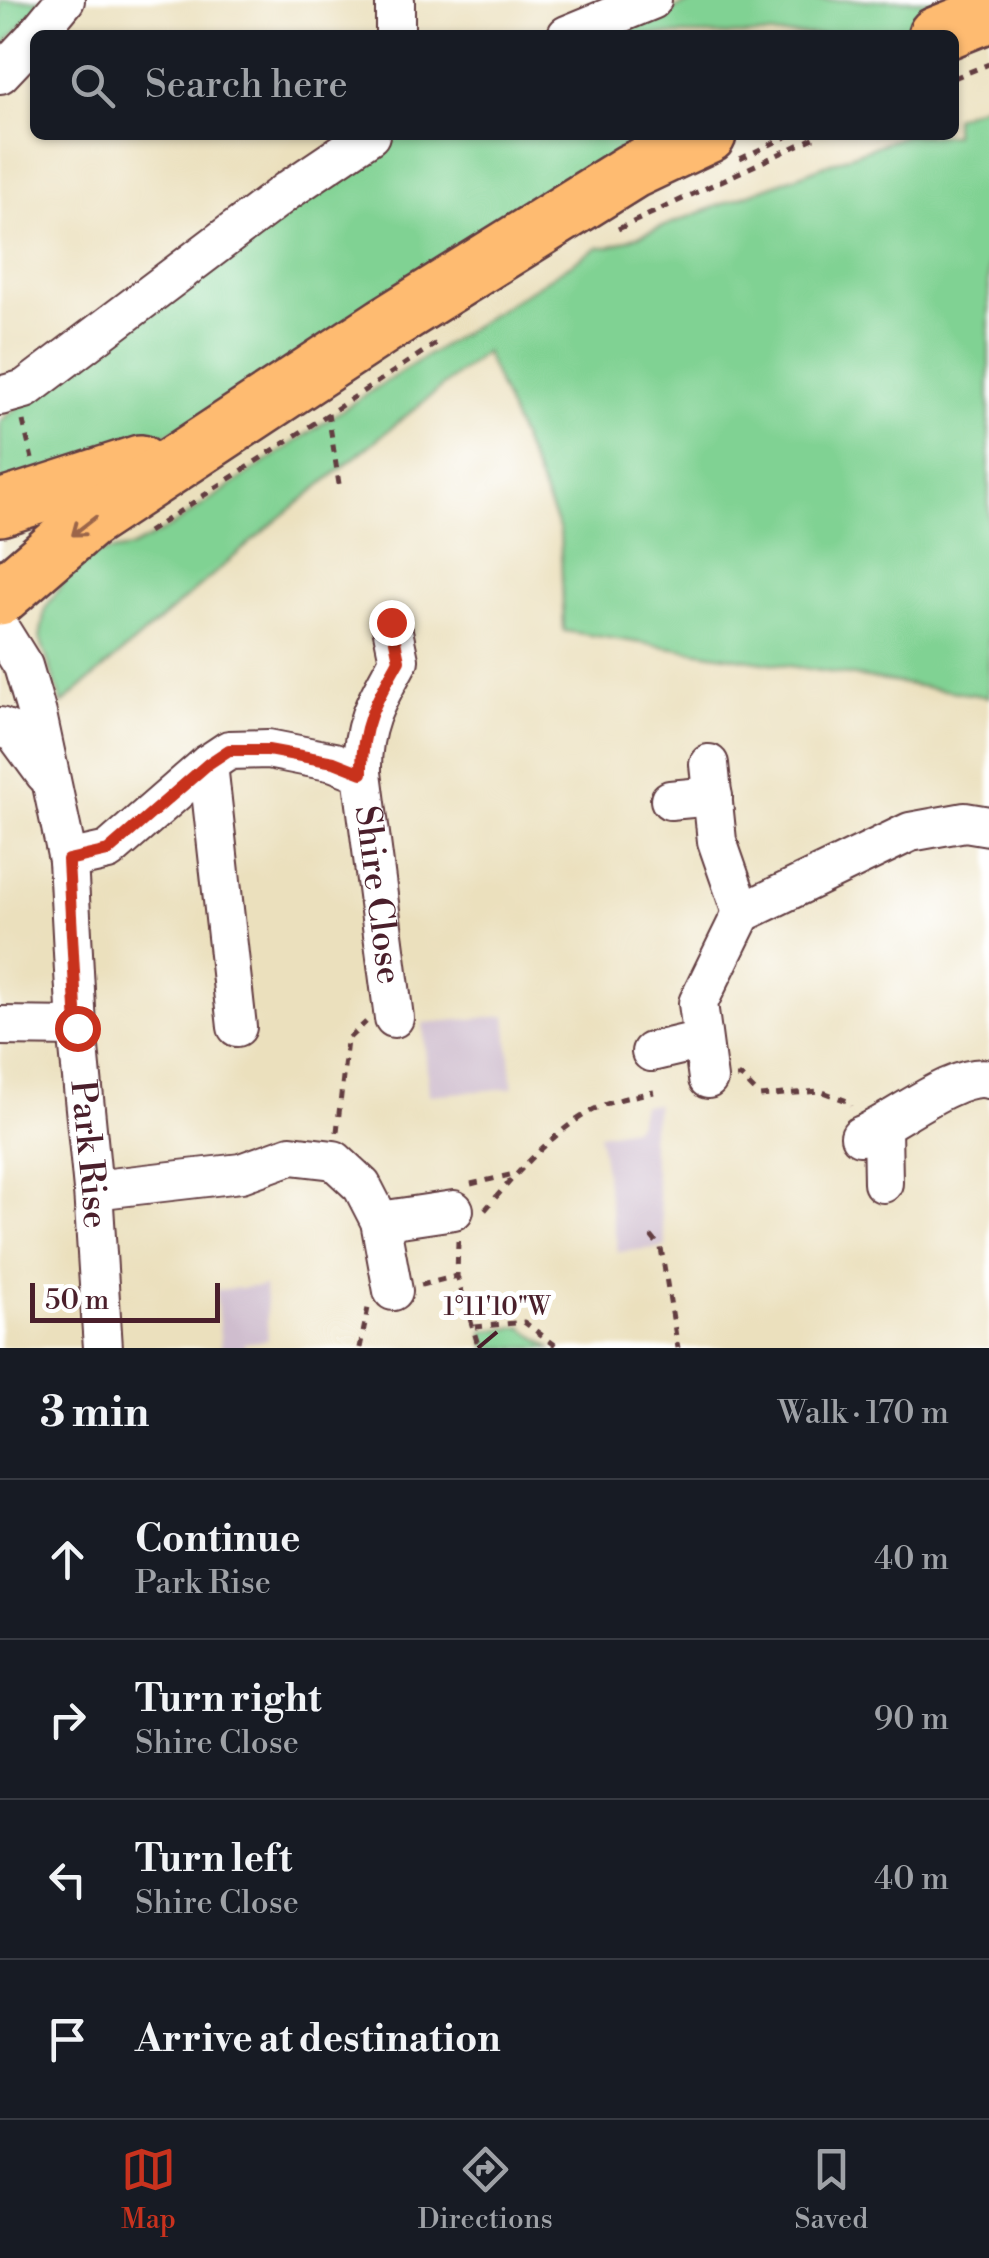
<!DOCTYPE html>
<html lang="en">
<head>
<meta charset="utf-8">
<style>
  :root { --surface:#171b24; --page:#20242c; --text:#f1f3f6; --muted:#9ea1a6; --line:#363941; --accent:#c8321e }
  body { margin:0; font-family:"Libre Bodoni",serif; background:var(--page); color:var(--text) }
  .scale { position:absolute; left:30px; bottom:25px; width:190px; box-sizing:border-box; padding-left:10px; border:5px solid #4a1f2b; border-top:0; font-size:28px; line-height:35px; white-space:nowrap; color:#4a1f2b; -webkit-text-stroke:8px #fff; paint-order:stroke }
  .stop { position:absolute; width:30px; height:30px; margin:-22px; border:8px solid #c8321e; border-radius:50%; background:#fff }
  .stop.end { background:#c8321e; border-color:#fff; box-shadow:0 2px 10px #0008 }
  .list { margin:0; padding:0; list-style:none }
  h2 { display:flex; justify-content:space-between; align-items:center; height:130px; margin:0; padding:0 40px; font-size:42px }
  h2 small { font-size:32px; font-weight:400; color:var(--muted) }
  .list li { display:grid; grid-template-columns:65px 1fr auto; gap:30px; align-items:center; box-sizing:border-box; height:160px; padding:0 40px; border-top:2px solid var(--line) }
  .list b { display:block; font-size:38px; white-space:nowrap }
  .list p { margin:0; font-size:32px; white-space:nowrap; color:var(--muted) }
  .list em { font-size:32px; font-style:normal; color:var(--muted) }
  .icon { flex:none; width:55px; height:55px; fill:none; stroke:currentColor; stroke-width:2; stroke-linecap:round; stroke-linejoin:round }
  .map { position:relative; flex:none; width:989px; height:1348px; overflow:hidden }
  .search { position:absolute; background:var(--surface); box-shadow:0 2px 8px #0004; left:30px; right:30px; top:30px; height:110px; display:flex; align-items:center; gap:25px; box-sizing:border-box; padding:0 35px; border-radius:15px; color:var(--muted); font-size:38px }
  .sheet { height:770px; background:var(--surface) }
  nav { display:flex; justify-content:space-around; align-items:center; box-sizing:border-box; height:140px; border-top:2px solid var(--line); background:var(--surface); font-size:28px; color:var(--muted) }
  nav a { display:grid; justify-items:center; gap:5px }
  nav .on { color:var(--accent) }
  .map>svg:first-child { display:block }
  .industrial { fill:#cfbdce }
  .green { fill:#80d293; stroke:#65785f; stroke-width:2.5 }
  .lines { fill:none; stroke-linecap:round; stroke-linejoin:round }
  .minor-casing { stroke:#623c41; stroke-width:42 }
  .highway-casing { stroke:#623c41; stroke-width:60 }
  .path { stroke:#623c41; stroke-width:5; stroke-dasharray:8 8; stroke-linecap:butt }
  .minor { stroke:#fff; stroke-width:38 }
  .highway { stroke:#febb71; stroke-width:55 }
  .oneway { stroke:#9b654a }
  .route { stroke:#c8321e; stroke-width:12 }
  .ticks { fill:none; stroke:#4a1f2b; stroke-width:4 }
  .labels { text-anchor:middle; dominant-baseline:central; stroke-width:10; stroke-linejoin:round; paint-order:stroke }
  .street-label { font-size:35px; fill:#4a1f2b; stroke:#fff }
  .ticks-label { font-size:25px; text-anchor:middle; fill:#4a1f2b; stroke:#fff; stroke-width:10; stroke-linejoin:round; paint-order:stroke }
</style>
</head>
<body>
<div class="map">
<svg width="989" height="1348" viewBox="0 0 989 1348">
  <rect width="100%" height="100%" fill="#fff"/>
  <filter id="ink" filterUnits="userSpaceOnUse"><feTurbulence type="fractalNoise" baseFrequency=".01" numOctaves="2"/><feDisplacementMap in="SourceGraphic" scale="20" xChannelSelector="R" yChannelSelector="G"/><feConvolveMatrix kernelMatrix="1 2 1 2 8 2 1 2 1" color-interpolation-filters="sRGB"/></filter>
  <filter id="wash" filterUnits="userSpaceOnUse"><feTurbulence type="fractalNoise" baseFrequency=".0048" numOctaves="4" result="noise"/><feDisplacementMap in="SourceGraphic" scale="40" xChannelSelector="R" yChannelSelector="G"/><feGaussianBlur stdDeviation="2.25" result="paint"/><feColorMatrix in="noise" values="0 0 0 0 0 0 0 0 0 0 0 0 0 0 0 0 0 1.4 0 .05"/><feComposite in="paint" operator="in"/></filter>
  <g filter="url(#wash)">
    <rect width="100%" height="100%" fill="#ebe0bd"/>
    <g class="industrial">
      <polygon points="506,1016 513,1088 429,1095 423,1023"/>
      <polygon points="657,1104 650,1137 666,1247 618,1252 599,1134 633,1128 638,1122 642,1105"/>
      <polygon points="265,1286 268,1340 244,1343 244,1348 221,1348 216,1290"/>
    </g>
    <g class="green">
      <polygon points="0,0 43,0 0,50"/>
      <polygon points="696,0 989,0 904,35 611,35"/>
      <polygon points="989,103 989,697 564,631 560,531 485,352 271,525 62,704 40,638 45,609 63,583 94,554 130,548 169,528 354,402 598,247 609,247 905,135 954,135 954,117"/>
      <polygon points="394,135 684,135 226,409 110,457 0,487 0,421 188,278"/>
      <polygon points="522,1327 551,1348 486,1348 483,1331"/>
    </g>
  </g>
  <g filter="url(#ink)">
    <g class="lines">
      <g class="minor-casing">
        <g id="minor">
          <polyline points="36,35 65,0"/>
          <polyline points="395,35 395,0"/>
          <polyline points="567,35 652,0"/>
          <polyline points="0,74 35,37"/>
          <polyline points="0,396 25,389 287,191 370,135"/>
          <path id="s1" d="M0,629L23,666L37,714L68,860L77,1027L93,1190L103,1348"/>
          <polyline points="0,727 15,733 45,774"/>
          <polyline points="208,764 237,1027"/>
          <polyline points="709,764 717,841 742,913 910,832 965,822 989,826"/>
          <path d="M362,773C361,725 376,701 399,660L391,622"/>
          <polyline points="670,800 713,796"/>
          <path id="s2" d="M68,860L108,851L208,764L229,750L268,749L334,762L362,773L394,1018"/>
          <polyline points="0,1026 77,1027"/>
          <polyline points="651,1052 702,1040"/>
          <polyline points="708,1079 698,1003 742,913"/>
          <polyline points="882,1127 883,1183"/>
          <path d="M860,1136C893,1123 956,1071 989,1079"/>
          <polyline points="93,1190 241,1173 291,1155 334,1160 362,1186 380,1221 393,1291"/>
          <polyline points="380,1221 454,1210"/>
        </g>
      </g>
      <g class="highway-casing">
        <g id="highway">
          <polyline points="936,35 989,14"/>
          <polyline points="0,508 140,463"/>
          <polyline points="0,597 88,521 385,325 632,171 708,135"/>
        </g>
      </g>
      <g class="path">
        <polyline points="954,78 989,64"/>
        <polyline points="740,159 790,135"/>
        <polyline points="618,229 820,135"/>
        <polyline points="328,413 339,484"/>
        <polyline points="23,421 32,459"/>
        <polyline points="148,532 440,341"/>
        <polyline points="736,1077 741,1077 760,1096 820,1091 850,1102 851,1106"/>
        <polyline points="337,1132 347,1040 366,1022"/>
        <polyline points="471,1184 514,1174"/>
        <path d="M485,1210C515,1175 564,1118 609,1103C623,1098 639,1095 654,1092"/>
        <polyline points="651,1236 661,1248 678,1348"/>
        <polyline points="458,1241 457,1276 479,1348"/>
        <polyline points="421,1285 457,1276"/>
        <polyline points="475,1327 524,1322 559,1348"/>
        <polyline points="360,1348 368,1308"/>
      </g>
      <use href="#minor" class="minor"/>
      <use href="#highway" class="highway"/>
    </g>
    <defs><path id="oneway-shaft" d="M-6 0H5M1.5-3L5.5 0L1.5 3" fill="none" stroke-width="1.6" stroke-linecap="round" stroke-linejoin="round" transform="scale(2.5)"/></defs>
    <use class="oneway" href="#oneway-shaft" transform="translate(84 526) rotate(142)"/>
  </g>
  <g class="lines" filter="url(#ink)">
    <path class="route" d="M77,1028L68,860L108,851L208,764L229,750H268L334,762L362,773C361,725 376,701 399,660L391,622"/>
  </g>
  <path class="ticks" d="M478,1348L497,1332"/>
  <g class="labels">
    <g class="street-label">
      <text stroke="none"><textPath href="#s2" startOffset="458">Shire Close</textPath></text>
      <text stroke="none"><textPath href="#s1" startOffset="538">Park Rise</textPath></text>
    </g>
  </g>
  <g class="ticks-label">
    <text x="497" y="1315">1°11'10"W</text>
  </g>
</svg>
<div class="scale">50 m</div>
<div class="stop" style="left:77px;top:1028px"></div>
<div class="stop end" style="left:391px;top:622px"></div>
<div class="search"><svg class="icon" aria-label="search" viewBox="0 0 24 24"><circle cx="10" cy="10" r="6"/><path d="M15 15l6 6"/></svg>Search here</div>
</div>
<section class="sheet">
<h2>3 min<small>Walk · 170 m</small></h2>
<ul class="list">
<li><svg class="icon" aria-label="ahead" viewBox="0 0 24 24"><path d="M12 20V5M6 11l6-6 6 6"/></svg><div><b>Continue</b><p>Park Rise</p></div><em>40 m</em></li>
<li><svg class="icon" aria-label="right" viewBox="0 0 24 24"><path d="M7 20v-9h11M14 6l5 5-5 5"/></svg><div><b>Turn right</b><p>Shire Close</p></div><em>90 m</em></li>
<li><svg class="icon" aria-label="left" viewBox="0 0 24 24"><path d="M17 20v-9H6M10 6l-5 5 5 5"/></svg><div><b>Turn left</b><p>Shire Close</p></div><em>40 m</em></li>
<li><svg class="icon" aria-label="arrive" viewBox="0 0 24 24"><path d="M6 21V4h12l-3 4 3 4H6"/></svg><div><b>Arrive at destination</b></div></li>
</ul>
</section>
<nav>
<a class="on"><svg class="icon" aria-label="map" viewBox="0 0 24 24"><path d="M3 6l6-2 6 2 6-2v14l-6 2-6-2-6 2zM9 4v14M15 6v14"/></svg>Map</a>
<a><svg class="icon" aria-label="directions" viewBox="0 0 24 24"><path d="M12 3l9 9-9 9-9-9zM9 14v-3h6M13 9l2 2-2 2"/></svg>Directions</a>
<a><svg class="icon" aria-label="saved" viewBox="0 0 24 24"><path d="M7 4h10v16l-5-4-5 4z"/></svg>Saved</a>
</nav>
</body>
</html>
